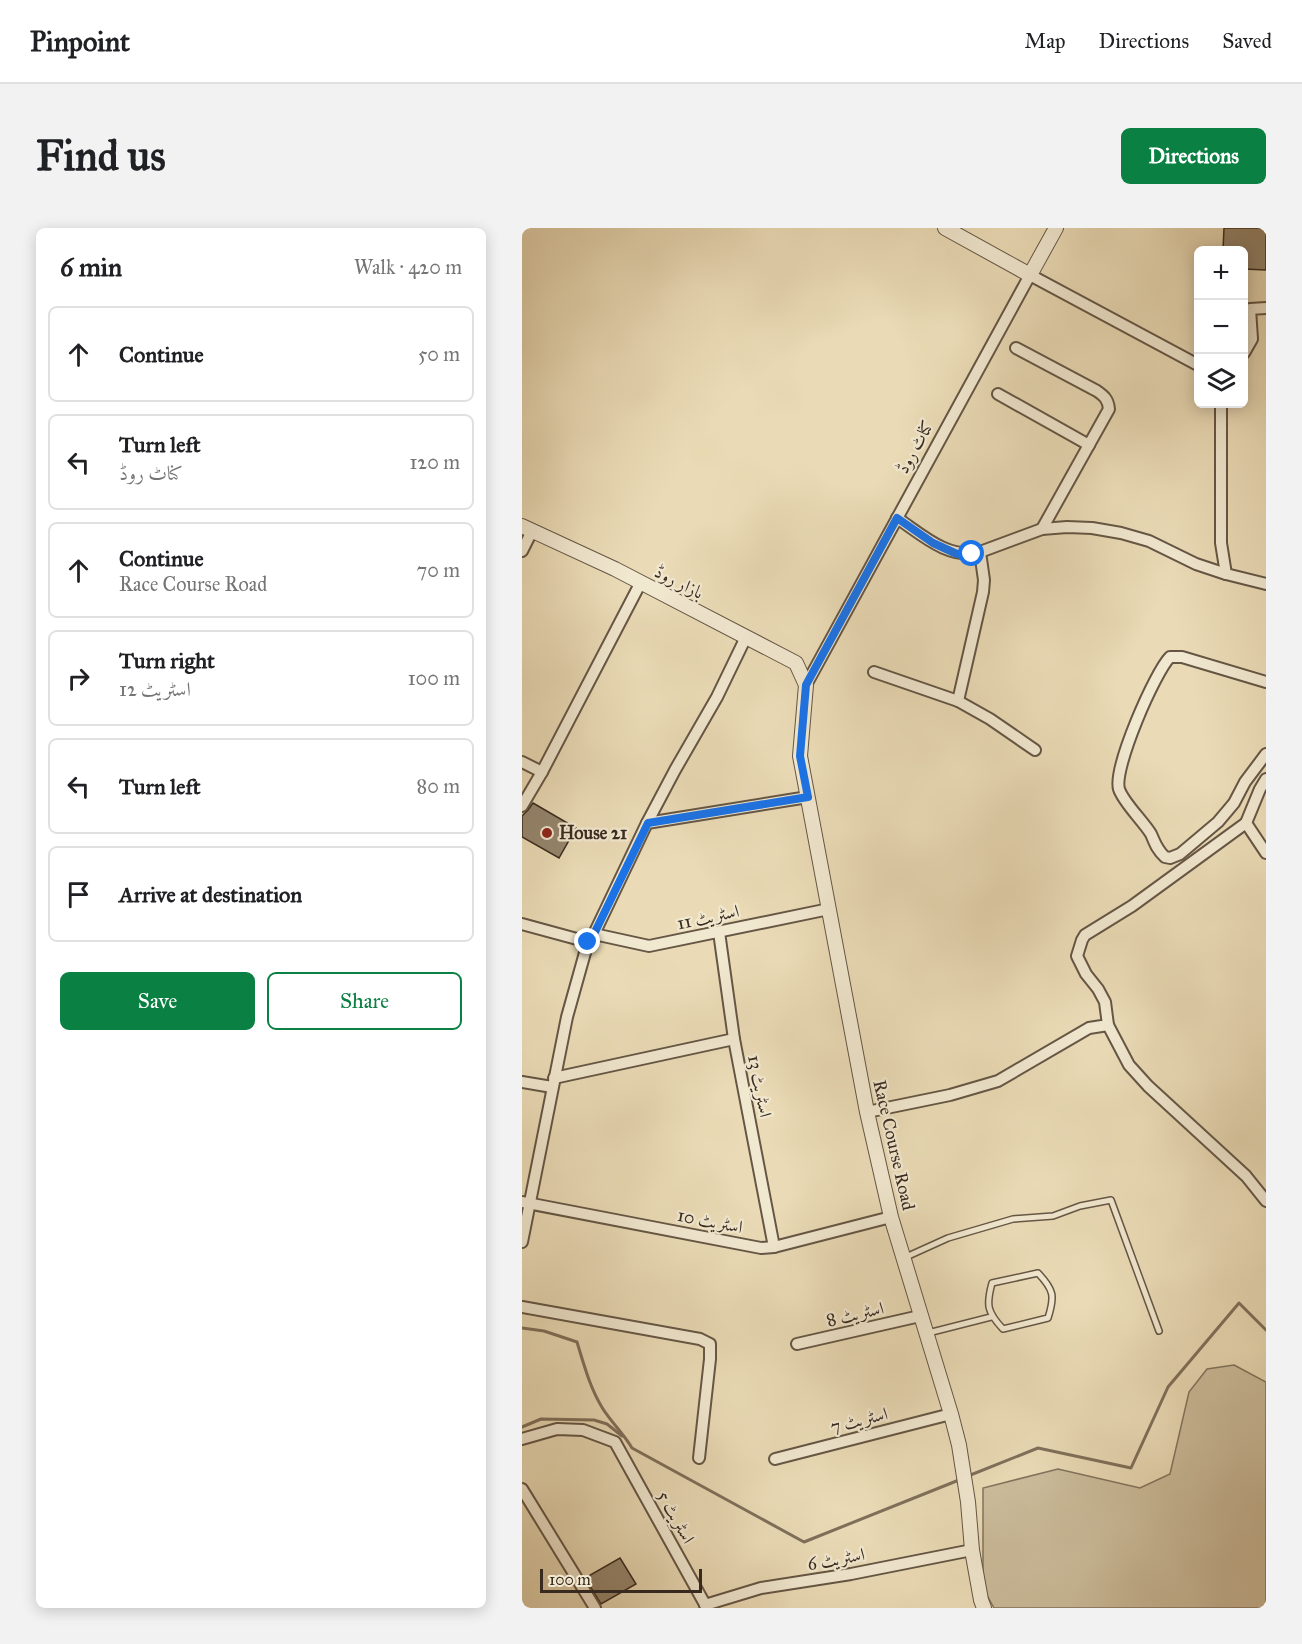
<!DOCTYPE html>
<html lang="en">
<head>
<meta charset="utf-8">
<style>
  :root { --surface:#fff; --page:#f2f2f2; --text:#202124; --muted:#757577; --line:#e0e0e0; --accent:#0b8043 }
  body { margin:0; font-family:"IM FELL Great Primer",Amiri,serif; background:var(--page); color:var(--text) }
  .controls { position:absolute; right:18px; top:18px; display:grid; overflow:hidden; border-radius:9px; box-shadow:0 3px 15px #0003 }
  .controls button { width:54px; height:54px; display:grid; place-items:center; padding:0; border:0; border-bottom:2px solid var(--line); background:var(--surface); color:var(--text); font:30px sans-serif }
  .scale { position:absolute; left:18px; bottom:15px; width:162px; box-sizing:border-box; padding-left:6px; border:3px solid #392a1f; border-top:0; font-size:16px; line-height:21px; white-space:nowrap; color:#392a1f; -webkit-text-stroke:4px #f1e8d0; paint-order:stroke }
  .stop { position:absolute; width:18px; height:18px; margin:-14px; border:4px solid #1a73e8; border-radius:50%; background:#fff }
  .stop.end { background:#1a73e8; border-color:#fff; box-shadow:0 2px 6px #0008 }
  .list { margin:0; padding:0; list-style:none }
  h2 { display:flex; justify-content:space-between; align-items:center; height:78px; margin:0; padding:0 24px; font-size:26px }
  h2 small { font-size:20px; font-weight:400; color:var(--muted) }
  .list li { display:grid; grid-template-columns:39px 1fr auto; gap:18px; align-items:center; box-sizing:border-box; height:96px; margin:0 12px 12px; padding:0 12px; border:2px solid var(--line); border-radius:9px }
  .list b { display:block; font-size:22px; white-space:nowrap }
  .list p { margin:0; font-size:20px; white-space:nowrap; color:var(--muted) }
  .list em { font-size:20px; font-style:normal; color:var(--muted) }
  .actions { display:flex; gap:12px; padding:18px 24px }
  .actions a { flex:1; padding:14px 0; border:2px solid var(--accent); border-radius:9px; text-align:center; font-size:21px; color:var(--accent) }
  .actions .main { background:var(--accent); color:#fff }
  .icon { flex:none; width:33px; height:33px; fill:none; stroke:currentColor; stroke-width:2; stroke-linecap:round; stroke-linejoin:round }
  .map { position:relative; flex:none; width:744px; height:1380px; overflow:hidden; border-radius:9px }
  header { display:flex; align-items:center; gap:36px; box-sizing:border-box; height:84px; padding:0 30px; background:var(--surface); border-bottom:2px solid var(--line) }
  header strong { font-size:28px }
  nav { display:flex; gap:33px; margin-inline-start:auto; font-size:21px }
  .intro { display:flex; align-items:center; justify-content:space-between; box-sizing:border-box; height:144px; padding:0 36px }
  h1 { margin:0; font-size:42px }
  .button { padding:15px 27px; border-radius:9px; background:var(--accent); color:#fff; font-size:21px; font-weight:700 }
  main { display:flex; gap:36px; padding:0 36px }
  aside { flex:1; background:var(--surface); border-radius:9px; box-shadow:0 3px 15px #0003 }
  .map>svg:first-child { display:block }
  .green { fill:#ccbd9c; stroke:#82745e; stroke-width:1.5 }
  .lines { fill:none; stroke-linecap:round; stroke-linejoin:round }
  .stream { stroke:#7f705b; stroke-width:3 }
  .building { fill:#95866e; stroke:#392a1f; stroke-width:1.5 }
  .service-casing { stroke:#655645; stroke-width:8 }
  .minor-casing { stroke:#655645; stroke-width:14 }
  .tertiary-casing { stroke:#655645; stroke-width:16 }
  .service { stroke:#f1e8d0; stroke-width:5 }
  .minor { stroke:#f1e8d0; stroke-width:10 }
  .tertiary { stroke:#f1e8d0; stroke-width:14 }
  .route { stroke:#1a73e8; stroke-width:8 }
  .poi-dot { fill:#8f2418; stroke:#f1e8d0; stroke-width:2 }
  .labels { text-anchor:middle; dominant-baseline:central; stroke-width:4.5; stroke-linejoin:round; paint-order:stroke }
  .street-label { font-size:18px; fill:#392a1f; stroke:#f1e8d0 }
  .poi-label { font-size:18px; font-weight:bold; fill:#392a1f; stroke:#f1e8d0; text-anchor:start }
</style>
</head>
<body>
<header>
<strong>Pinpoint</strong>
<nav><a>Map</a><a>Directions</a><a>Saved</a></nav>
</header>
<div class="intro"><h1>Find us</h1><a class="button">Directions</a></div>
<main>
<aside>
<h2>6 min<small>Walk · 420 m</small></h2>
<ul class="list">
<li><svg class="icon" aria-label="ahead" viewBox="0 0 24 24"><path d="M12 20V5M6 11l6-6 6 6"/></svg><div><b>Continue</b></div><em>50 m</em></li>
<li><svg class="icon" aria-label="left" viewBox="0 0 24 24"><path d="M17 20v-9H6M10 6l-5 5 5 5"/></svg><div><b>Turn left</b><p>کناٹ روڈ</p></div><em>120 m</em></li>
<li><svg class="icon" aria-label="ahead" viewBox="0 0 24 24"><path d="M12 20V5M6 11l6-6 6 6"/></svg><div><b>Continue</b><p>Race Course Road</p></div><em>70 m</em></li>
<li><svg class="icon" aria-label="right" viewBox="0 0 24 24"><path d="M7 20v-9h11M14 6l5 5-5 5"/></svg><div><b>Turn right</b><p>اسٹریٹ 12</p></div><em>100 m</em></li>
<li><svg class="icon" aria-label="left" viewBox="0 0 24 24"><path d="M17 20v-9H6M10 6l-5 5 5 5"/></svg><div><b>Turn left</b></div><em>80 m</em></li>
<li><svg class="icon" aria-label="arrive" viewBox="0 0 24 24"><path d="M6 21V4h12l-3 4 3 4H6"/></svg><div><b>Arrive at destination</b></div></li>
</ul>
<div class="actions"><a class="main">Save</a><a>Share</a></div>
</aside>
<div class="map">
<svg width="744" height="1380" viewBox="0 0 744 1380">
  <rect width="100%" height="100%" fill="#eadbb6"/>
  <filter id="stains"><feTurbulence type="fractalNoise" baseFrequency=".00333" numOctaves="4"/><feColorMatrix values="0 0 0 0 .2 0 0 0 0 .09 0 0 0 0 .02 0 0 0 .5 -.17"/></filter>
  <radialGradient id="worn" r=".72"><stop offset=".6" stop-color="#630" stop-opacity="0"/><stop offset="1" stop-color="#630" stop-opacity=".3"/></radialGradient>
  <polygon class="green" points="712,1137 744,1154 744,1380 472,1380 461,1360 461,1260 536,1241 618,1260 648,1246 667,1164 685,1141"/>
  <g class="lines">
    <g class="stream">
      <path d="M0,1100L22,1103L55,1114C62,1137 68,1160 81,1181C90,1195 102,1206 110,1220L282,1314L437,1252"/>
      <polyline points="0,1199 19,1191 72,1192 85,1196 100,1208"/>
      <polyline points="446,1248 516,1220 609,1240 646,1159 717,1075 744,1102"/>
    </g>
  </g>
  <g class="building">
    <polygon points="702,0 744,0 744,42 722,41 722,22 701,22"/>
    <polygon points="11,575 54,600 37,630 0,609 0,588 6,582"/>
    <polygon points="98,1330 114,1356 79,1376 63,1350"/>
  </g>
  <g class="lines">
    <g class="service-casing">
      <g id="service">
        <polyline points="384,1029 426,1010 491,991 531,988 558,978 589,972 637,1103"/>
        <path d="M516,1045C532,1062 533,1068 526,1090L481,1101C465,1084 464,1077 470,1055Z"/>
        <polyline points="406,1105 469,1089"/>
      </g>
    </g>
    <g class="minor-casing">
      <g id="minor">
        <path d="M494,120L575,163C582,168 586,171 587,181L520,301"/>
        <polyline points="722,125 730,111 728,81 744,80"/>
        <polyline points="476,166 567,217"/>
        <polyline points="699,176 699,315 704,346 744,356"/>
        <path d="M375,290C399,306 426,332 458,324L520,301L545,299L570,300L599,305L627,313L674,336L704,346"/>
        <polyline points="0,323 10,303"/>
        <polyline points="352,444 436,473 468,491 513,522"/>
        <path d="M744,454L660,429H648C633,444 591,540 597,561C601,574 621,593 629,606C633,615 635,622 643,629L648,630L658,626L696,594L712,575L723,554L744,526"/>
        <polyline points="284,457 508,47 676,137"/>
        <polyline points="436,473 461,364 462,352 458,324"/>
        <polyline points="0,534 20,544"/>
        <polyline points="0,578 20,544 119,354"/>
        <polyline points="125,595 286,569"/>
        <polyline points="724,595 744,625"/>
        <polyline points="0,696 66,714"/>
        <polyline points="197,704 212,811 252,1019"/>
        <polyline points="72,706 127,718 307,681"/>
        <polyline points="586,797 607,837 626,858 724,948 744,973"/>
        <polyline points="32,850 212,811"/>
        <polyline points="0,854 30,859"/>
        <polyline points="345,884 428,867 476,853 567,800 586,797 583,774 576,761 564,746 555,728 560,712 563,707 610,678 724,595 738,561 744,551"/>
        <polyline points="0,974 239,1020 252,1019 369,989"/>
        <polyline points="0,1014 45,789 66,714 72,706 125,595 153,542 195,469 224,409"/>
        <polyline points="0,1079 178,1111 188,1116 188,1131 177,1230"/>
        <polyline points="275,1116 398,1088"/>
        <polyline points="0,1211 35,1201 61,1202 93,1214 185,1380"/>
        <polyline points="253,1231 429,1186"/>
        <polyline points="0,1261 73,1380"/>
        <polyline points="183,1377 239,1360 329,1346 450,1322"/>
      </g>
    </g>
    <g class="tertiary-casing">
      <g id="tertiary">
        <polyline points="423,0 508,47 534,0"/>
        <polyline points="0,298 93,341 274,435 284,457 278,528 345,884 369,989 429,1186 437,1217 446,1274 450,1322 459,1372 462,1380"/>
      </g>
    </g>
    <use href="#service" class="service"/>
    <use href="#minor" class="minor"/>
    <use href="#tertiary" class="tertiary"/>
  </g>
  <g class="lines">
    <polyline class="route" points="66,714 72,706 126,595 286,569 278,528 284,457 375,290 411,315 435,326 450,326"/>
  </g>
  <circle class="poi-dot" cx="25" cy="605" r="6"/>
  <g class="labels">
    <g class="street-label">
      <text transform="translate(393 219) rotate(-61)">کناٹ روڈ</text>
      <text transform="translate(157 354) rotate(27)">بازار روڈ</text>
      <text transform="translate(186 689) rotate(-12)">اسٹریٹ 11</text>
      <text transform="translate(238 858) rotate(79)">اسٹریٹ 13</text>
      <text transform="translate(372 917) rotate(77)">Race Course Road</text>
      <text transform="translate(188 993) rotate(11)">اسٹریٹ 10</text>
      <text transform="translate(333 1086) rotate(-13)">اسٹریٹ 8</text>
      <text transform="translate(337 1192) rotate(-14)">اسٹریٹ 7</text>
      <text transform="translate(154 1289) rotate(61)">اسٹریٹ 5</text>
      <text transform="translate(314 1331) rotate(-10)">اسٹریٹ 6</text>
    </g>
    <g class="poi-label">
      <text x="37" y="605">House 21</text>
    </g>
  </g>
  <rect width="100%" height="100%" filter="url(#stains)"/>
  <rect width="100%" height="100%" fill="url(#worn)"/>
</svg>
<div class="controls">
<button>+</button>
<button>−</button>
<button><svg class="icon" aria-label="layers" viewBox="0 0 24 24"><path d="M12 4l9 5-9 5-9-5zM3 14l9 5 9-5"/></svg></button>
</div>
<div class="scale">100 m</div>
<div class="stop" style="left:450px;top:326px"></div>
<div class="stop end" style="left:66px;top:714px"></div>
</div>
</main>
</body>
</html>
